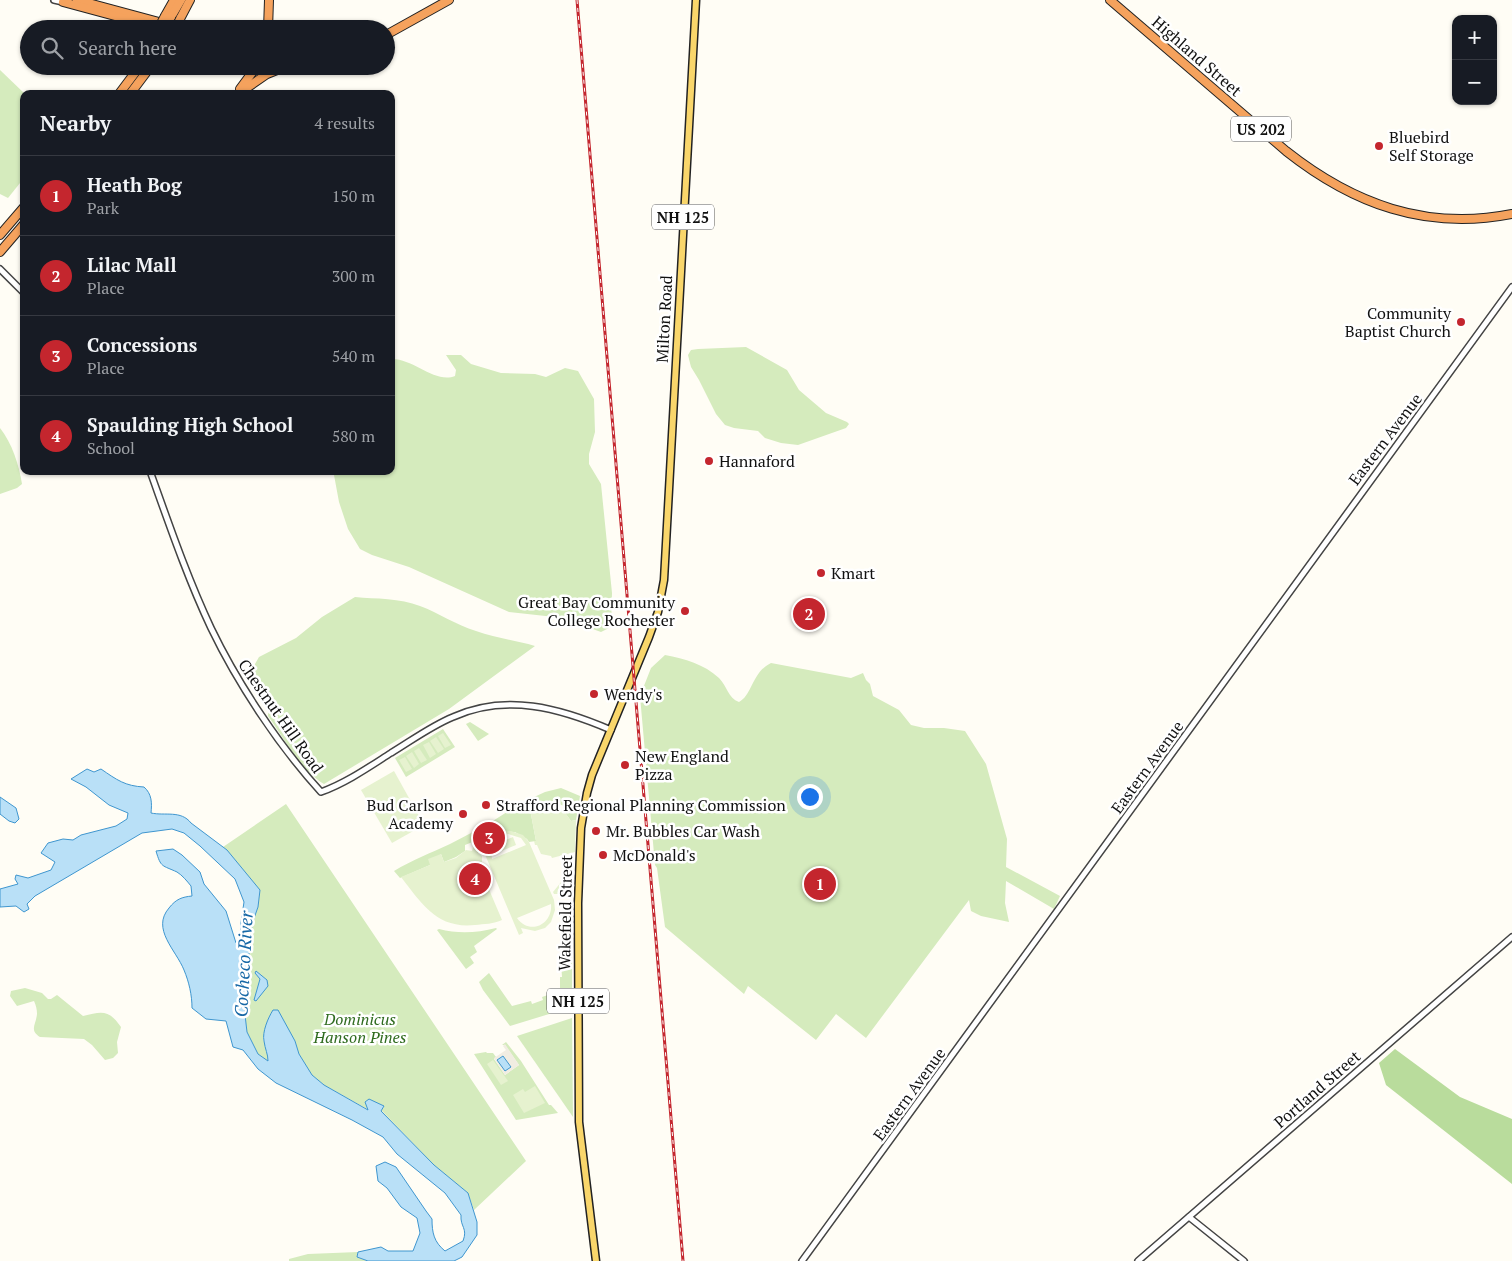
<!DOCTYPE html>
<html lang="en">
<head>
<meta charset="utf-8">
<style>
  :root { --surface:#171b24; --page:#242831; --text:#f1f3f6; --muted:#9ea1a6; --line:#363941; --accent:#c4262e }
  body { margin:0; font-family:"PT Serif",serif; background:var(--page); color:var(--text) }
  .controls { position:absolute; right:15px; top:15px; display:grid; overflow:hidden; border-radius:10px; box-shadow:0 1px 4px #0004 }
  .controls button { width:45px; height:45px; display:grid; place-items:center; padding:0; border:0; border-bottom:1px solid var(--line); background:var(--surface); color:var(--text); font:25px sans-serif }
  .you { position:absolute; left:809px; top:796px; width:18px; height:18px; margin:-12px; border:4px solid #fff; border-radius:50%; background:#1a73e8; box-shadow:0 0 0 8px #1a73e833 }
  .badge { display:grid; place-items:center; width:32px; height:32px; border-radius:50%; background:var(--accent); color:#fff; font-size:16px; font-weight:700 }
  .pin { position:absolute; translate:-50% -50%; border:2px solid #fff; box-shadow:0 1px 5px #0006 }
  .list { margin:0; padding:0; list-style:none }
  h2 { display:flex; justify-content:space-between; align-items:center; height:65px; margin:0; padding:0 20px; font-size:21px }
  h2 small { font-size:16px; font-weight:400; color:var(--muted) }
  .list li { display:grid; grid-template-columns:32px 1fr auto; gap:15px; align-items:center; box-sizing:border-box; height:80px; padding:0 20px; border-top:1px solid var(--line) }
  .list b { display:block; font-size:19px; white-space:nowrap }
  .list p { margin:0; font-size:16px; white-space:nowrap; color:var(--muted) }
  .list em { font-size:16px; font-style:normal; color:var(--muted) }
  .icon { flex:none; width:28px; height:28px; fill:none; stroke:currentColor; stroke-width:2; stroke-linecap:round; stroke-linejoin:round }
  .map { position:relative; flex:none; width:1512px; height:1261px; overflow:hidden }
  .search { position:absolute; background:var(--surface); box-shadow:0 1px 4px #0004; left:20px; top:20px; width:375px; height:55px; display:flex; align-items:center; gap:12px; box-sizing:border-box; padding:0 18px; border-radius:28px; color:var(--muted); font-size:19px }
  .panel { position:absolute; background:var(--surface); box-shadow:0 1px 4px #0004; left:20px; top:90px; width:375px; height:385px; border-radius:10px }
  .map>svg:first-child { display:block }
  .green { fill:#d5ebbd }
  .forest { fill:#b9dc9c }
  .pitch { fill:#e6f2cf; fill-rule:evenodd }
  .plaza { fill:#f1ede2 }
  .water { fill:#b9e0f7; stroke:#3f96cf }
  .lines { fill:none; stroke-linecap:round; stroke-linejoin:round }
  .minor-casing { stroke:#444; stroke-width:8 }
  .major-casing { stroke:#222; stroke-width:9 }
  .highway-casing { stroke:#222; stroke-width:10 }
  .minor { stroke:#fff; stroke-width:5 }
  .major { stroke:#f9d66b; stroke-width:6 }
  .highway { stroke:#f5a25d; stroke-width:8 }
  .rail-casing { stroke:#c4262e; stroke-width:3 }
  .rail { stroke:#fff; stroke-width:1; stroke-dasharray:4; stroke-linecap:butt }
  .highway-bridge-casing { stroke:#222; stroke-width:10; stroke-linecap:butt }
  .highway-bridge { stroke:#f5a25d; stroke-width:8 }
  .poi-dot { fill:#c4262e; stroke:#fff; stroke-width:2 }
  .labels { text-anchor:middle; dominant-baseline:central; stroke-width:5; stroke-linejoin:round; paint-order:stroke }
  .shield { fill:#fff; stroke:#585858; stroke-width:1 }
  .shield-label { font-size:15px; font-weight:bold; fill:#111 }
  .street-label { font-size:16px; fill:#111; stroke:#fff }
  .poi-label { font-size:16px; fill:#111; stroke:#fff; text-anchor:start }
  .park-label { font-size:16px; font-style:italic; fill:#2f6b1f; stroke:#fff }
  .water-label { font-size:18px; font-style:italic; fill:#1768a6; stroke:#fff }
</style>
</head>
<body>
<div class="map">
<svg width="1512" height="1261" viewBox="0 0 1512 1261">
  <rect width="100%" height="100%" fill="#fffdf5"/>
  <g class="green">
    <polygon points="0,70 25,94 24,178 8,198 0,194"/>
    <polygon points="746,347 787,370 799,390 826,413 847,422 849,424 846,428 798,445 781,443 765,438 758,431 734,428 725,425 716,414 699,380 691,367 688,355 691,350 698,349"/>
    <path d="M446,355H461L471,364L501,373L535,374L546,377L565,368L578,371L594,399L595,432L589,454V464L601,484L612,593L611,627L601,632L587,627L573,619L509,612L409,567L372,555L360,549L348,529L339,502L334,475L331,471H391V359C413,358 435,384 455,376L456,370Z"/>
    <path d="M0,428C12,443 19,465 22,484L17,488L0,494Z"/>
    <path d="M355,597C376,599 400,598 420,606C439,613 456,625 476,631C495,638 515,640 535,646L449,709L324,784C300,770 284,738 268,716C270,696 264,692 254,677L255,664L259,657L296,638L322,617Z"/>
    <path d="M665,655C685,659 704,664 719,678C727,686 728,698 739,702C752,696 752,672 771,663L851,678L863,673L866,680L870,684L873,696L899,710L911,725L924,728H944L965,731L986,764L1007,839L1006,867L1060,896L1054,909L1006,881L1005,903L1009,922L981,916L971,911L969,900L866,1038L836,1014L816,1040L748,986L744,994L665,927L657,868L655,865L640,696L651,668Z"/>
    <polygon points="470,722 489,734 478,741 466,724"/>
    <polygon points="443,729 455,747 406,777 395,758"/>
    <path d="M561,788L580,796L576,820L571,821L563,810L564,806L557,803L555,807L530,809L536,841L529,842L527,839L515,832L495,836L492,839L490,835L465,845V851L456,857L444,862L441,854L430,865L400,878L394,871C412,860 431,853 450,844C469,834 489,824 507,812L508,809L545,792Z"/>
    <polygon points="286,804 526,1161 474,1210 468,1193 434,1165 381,1110 384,1107 369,1110 324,1085 312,1075 299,1054 295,1041 269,1017 263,1039 268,1053 268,1062 258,1054 247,1032 244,1006 252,924 258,907 260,891 223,847"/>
    <path d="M496,928L497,929L474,946L477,952L470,957L474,963L466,969L437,930L439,929C458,934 477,933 496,928Z"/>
    <polygon points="570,932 572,932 572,1007 510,1026 483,990 479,982 489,973 512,1006 531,1001 532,1004 543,1000 542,997 560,991 560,977 562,977 560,947 571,947"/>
    <path d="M25,988L42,993L48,999H51L57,995L83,1016C103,1011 109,1010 121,1027L117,1042L118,1053L113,1058L105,1060L92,1045L84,1039L40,1037C29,1030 36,1025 37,1014C37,1010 36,1005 34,1001L17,1006L10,996L11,991Z"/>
    <polygon points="572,1018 573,1117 517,1036"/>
    <polygon points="506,1042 521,1061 549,1105 551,1105 558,1113 516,1120 474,1054 486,1052 487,1053 493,1053 496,1057 494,1059 505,1075 519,1065 505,1045 502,1045"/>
    <polygon points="358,1252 357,1257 368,1261 289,1261 289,1259 308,1254"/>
  </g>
  <polygon class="forest" points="1395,1049 1460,1097 1512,1119 1512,1184 1386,1085 1379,1063"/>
  <g class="pitch">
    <polygon points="443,733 451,745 445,748 438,736"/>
    <polygon points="436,737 444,749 438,753 430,741"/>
    <polygon points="429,742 436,754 430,758 423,745"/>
    <polygon points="419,748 427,760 421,763 414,751"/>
    <polygon points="412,752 419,764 414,768 406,756"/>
    <polygon points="405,757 412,769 406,772 399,760"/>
    <polygon points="394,771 424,825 392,843 361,790"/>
    <polygon points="555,807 563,810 571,821 576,820 575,852 552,858 551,856 541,854 537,845 535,845 534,841 536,841 530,809"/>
    <path d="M511,831L523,835L529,842L554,900L555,910L551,922L545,928L535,931L521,928L523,933L519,935L481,845L485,844L487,847C492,836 499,832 511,831ZM508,834L521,838L526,845L492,859C490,846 496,838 508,834ZM551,904C553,924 530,936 517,918Z"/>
    <polygon points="513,837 516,845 499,852 496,844"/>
    <path d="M473,847L479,850L478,853L482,856V863L486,870L485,880L502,920C494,924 484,924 475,925C437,929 422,904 401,877L430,865L428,859L441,854L444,862L456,858L466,850L472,851Z"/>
    <polygon points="566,876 571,884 572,894 554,894 553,892"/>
    <polygon points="493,1060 508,1081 501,1085 487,1064"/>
    <polygon points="535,1086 545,1103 524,1113 513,1095 523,1089 525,1092"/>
  </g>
  <polygon class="plaza" points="505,1044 519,1065 505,1075 494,1058 506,1050 503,1046"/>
  <g class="water">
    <path d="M87,769L94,772L101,769C117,780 125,786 144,787C152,794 152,803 151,813C165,816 181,810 191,823L227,850L260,890L258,907L252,924L244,1006L247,1032L258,1054L268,1061C268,1054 265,1049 264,1041C262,1032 268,1018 273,1010H278L295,1041L299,1054L312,1075L324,1085L368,1110L365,1102L369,1099L384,1106L381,1111L434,1165L468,1193L477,1222V1235L462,1257L454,1261H368L357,1257L358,1252L381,1247L388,1251H413L420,1233L417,1218L401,1207L387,1188L378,1181L376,1166L385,1162L396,1167L426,1211L432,1219C432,1233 434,1242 445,1251L463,1241C468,1228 460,1227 461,1215L445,1193L397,1154L383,1137L352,1120L276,1083L258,1069L243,1050L233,1047L226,1021L206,1019L192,1008C192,995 189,982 184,970C176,950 151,929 169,908C176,899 182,897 192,896L191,886C187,881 182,875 177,872C162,865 161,868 156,851L173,849L182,855L200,872L204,884L226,911L236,943L241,934V922L244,902L235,879L200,846L184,833L172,829L142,833L35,896L27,904L29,909L24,912L16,906L0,907V889L18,884L15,879L16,875L28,878L51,870L55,862L41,853L48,843L63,839L73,840L81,835L116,826L127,819L128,813L109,805L86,787L71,779Z"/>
    <polygon points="0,797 16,808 19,819 15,823 9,821 0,814"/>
    <polygon points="256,971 267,980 268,986 256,1001 254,1000 260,979 255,973"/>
    <polygon points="503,1056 511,1067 505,1071 497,1060"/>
  </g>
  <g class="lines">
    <g class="minor-casing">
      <g id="minor">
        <polyline points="54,0 63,2"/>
        <polyline points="0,269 24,293"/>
        <path d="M150,471C169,524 187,577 211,628C238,684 279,746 321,792C346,783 369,767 391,753C411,741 431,726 453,717C506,693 560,708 611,730"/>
        <polyline points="1189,1217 1244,1261"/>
        <polyline points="802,1261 1512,287"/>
        <polyline points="1138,1261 1512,937"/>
      </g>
    </g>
    <g class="major-casing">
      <polyline id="major" points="596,1261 579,1122 578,903 581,828 587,793 592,775 649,637 658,612 664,580 696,0"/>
    </g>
    <g class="highway-casing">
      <g id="highway">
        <polyline points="77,0 185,29"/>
        <path d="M1110,0L1286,151C1353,204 1426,231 1512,214"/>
        <polyline points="63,2 163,29"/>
        <polyline points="165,16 174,0"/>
        <polyline points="171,17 181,0"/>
        <polyline points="180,19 190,0"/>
        <polyline points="268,29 269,0"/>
        <polyline points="386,35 449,0"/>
        <polyline points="240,89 257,66"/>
        <polyline points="119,94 140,66"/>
        <polyline points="130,94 151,66"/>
        <polyline points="238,94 267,74 287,66"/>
        <polyline points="0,235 24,207"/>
        <polyline points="0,252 24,224"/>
      </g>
    </g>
    <use href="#minor" class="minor"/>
    <use href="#major" class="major"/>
    <use href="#highway" class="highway"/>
    <g class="rail-casing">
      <polyline id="rail" points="577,0 683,1261"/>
    </g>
    <use href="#rail" class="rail"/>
    <g class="highway-bridge-casing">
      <g id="highway-bridge">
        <polyline points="158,29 165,16"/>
        <polyline points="164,29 171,17"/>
        <polyline points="175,29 180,19"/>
      </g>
    </g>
    <use href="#highway-bridge" class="highway-bridge"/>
  </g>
  <g class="poi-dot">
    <circle cx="1379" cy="146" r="5"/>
    <circle cx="1461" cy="322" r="5"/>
    <circle cx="709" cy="461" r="5"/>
    <circle cx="821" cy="573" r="5"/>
    <circle cx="685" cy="611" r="5"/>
    <circle cx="594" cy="694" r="5"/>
    <circle cx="625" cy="765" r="5"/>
    <circle cx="486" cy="805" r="5"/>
    <circle cx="463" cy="814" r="5"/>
    <circle cx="596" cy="831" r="5"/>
    <circle cx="603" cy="855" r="5"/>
  </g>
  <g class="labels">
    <g class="shield">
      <rect x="1231" y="116.5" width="60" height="25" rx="4"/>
      <rect x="652" y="204.5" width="62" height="25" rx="4"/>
      <rect x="547" y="988.5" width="62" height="25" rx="4"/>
    </g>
    <g class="shield-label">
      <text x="1261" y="129">US 202</text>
      <text x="683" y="217">NH 125</text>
      <text x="578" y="1001">NH 125</text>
    </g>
    <g class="street-label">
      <text transform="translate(1197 56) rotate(41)">Highland Street</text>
      <text transform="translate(664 319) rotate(-87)">Milton Road</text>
      <text transform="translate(1385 439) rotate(-53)">Eastern Avenue</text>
      <text transform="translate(281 716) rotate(55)">Chestnut Hill Road</text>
      <text transform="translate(1147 767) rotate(-54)">Eastern Avenue</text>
      <text transform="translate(565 913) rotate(-89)">Wakefield Street</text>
      <text transform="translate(1317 1089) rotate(-41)">Portland Street</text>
      <text transform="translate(909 1094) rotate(-54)">Eastern Avenue</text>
    </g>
    <g class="poi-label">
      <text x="1389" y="137">Bluebird<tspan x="1389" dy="18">Self Storage</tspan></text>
      <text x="1451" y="313" text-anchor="end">Community<tspan x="1451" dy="18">Baptist Church</tspan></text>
      <text x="719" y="461">Hannaford</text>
      <text x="831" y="573">Kmart</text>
      <text x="675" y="602" text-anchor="end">Great Bay Community<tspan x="675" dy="18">College Rochester</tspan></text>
      <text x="604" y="694">Wendy's</text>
      <text x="635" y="756">New England<tspan x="635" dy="18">Pizza</tspan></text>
      <text x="453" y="805" text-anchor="end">Bud Carlson<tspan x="453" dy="18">Academy</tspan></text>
      <text x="496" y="805">Strafford Regional Planning Commission</text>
      <text x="606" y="831">Mr. Bubbles Car Wash</text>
      <text x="613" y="855">McDonald's</text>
    </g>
    <g class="park-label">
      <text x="360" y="1019">Dominicus<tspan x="360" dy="18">Hanson Pines</tspan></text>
    </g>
    <g class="water-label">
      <text transform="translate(243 964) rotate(-87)">Cocheco River</text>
    </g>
  </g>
</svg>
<div class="controls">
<button>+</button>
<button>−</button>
</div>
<div class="you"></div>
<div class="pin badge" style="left:820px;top:884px">1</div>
<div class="pin badge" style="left:809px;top:614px">2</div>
<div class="pin badge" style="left:489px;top:838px">3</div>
<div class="pin badge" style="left:475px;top:879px">4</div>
<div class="search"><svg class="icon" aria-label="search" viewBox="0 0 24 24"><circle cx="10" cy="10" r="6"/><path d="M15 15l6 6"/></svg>Search here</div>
<section class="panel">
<h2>Nearby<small>4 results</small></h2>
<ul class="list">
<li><span class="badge">1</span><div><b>Heath Bog</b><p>Park</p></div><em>150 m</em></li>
<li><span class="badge">2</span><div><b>Lilac Mall</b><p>Place</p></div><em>300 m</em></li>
<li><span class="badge">3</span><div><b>Concessions</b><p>Place</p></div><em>540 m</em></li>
<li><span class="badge">4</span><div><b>Spaulding High School</b><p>School</p></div><em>580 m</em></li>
</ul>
</section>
</div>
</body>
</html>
